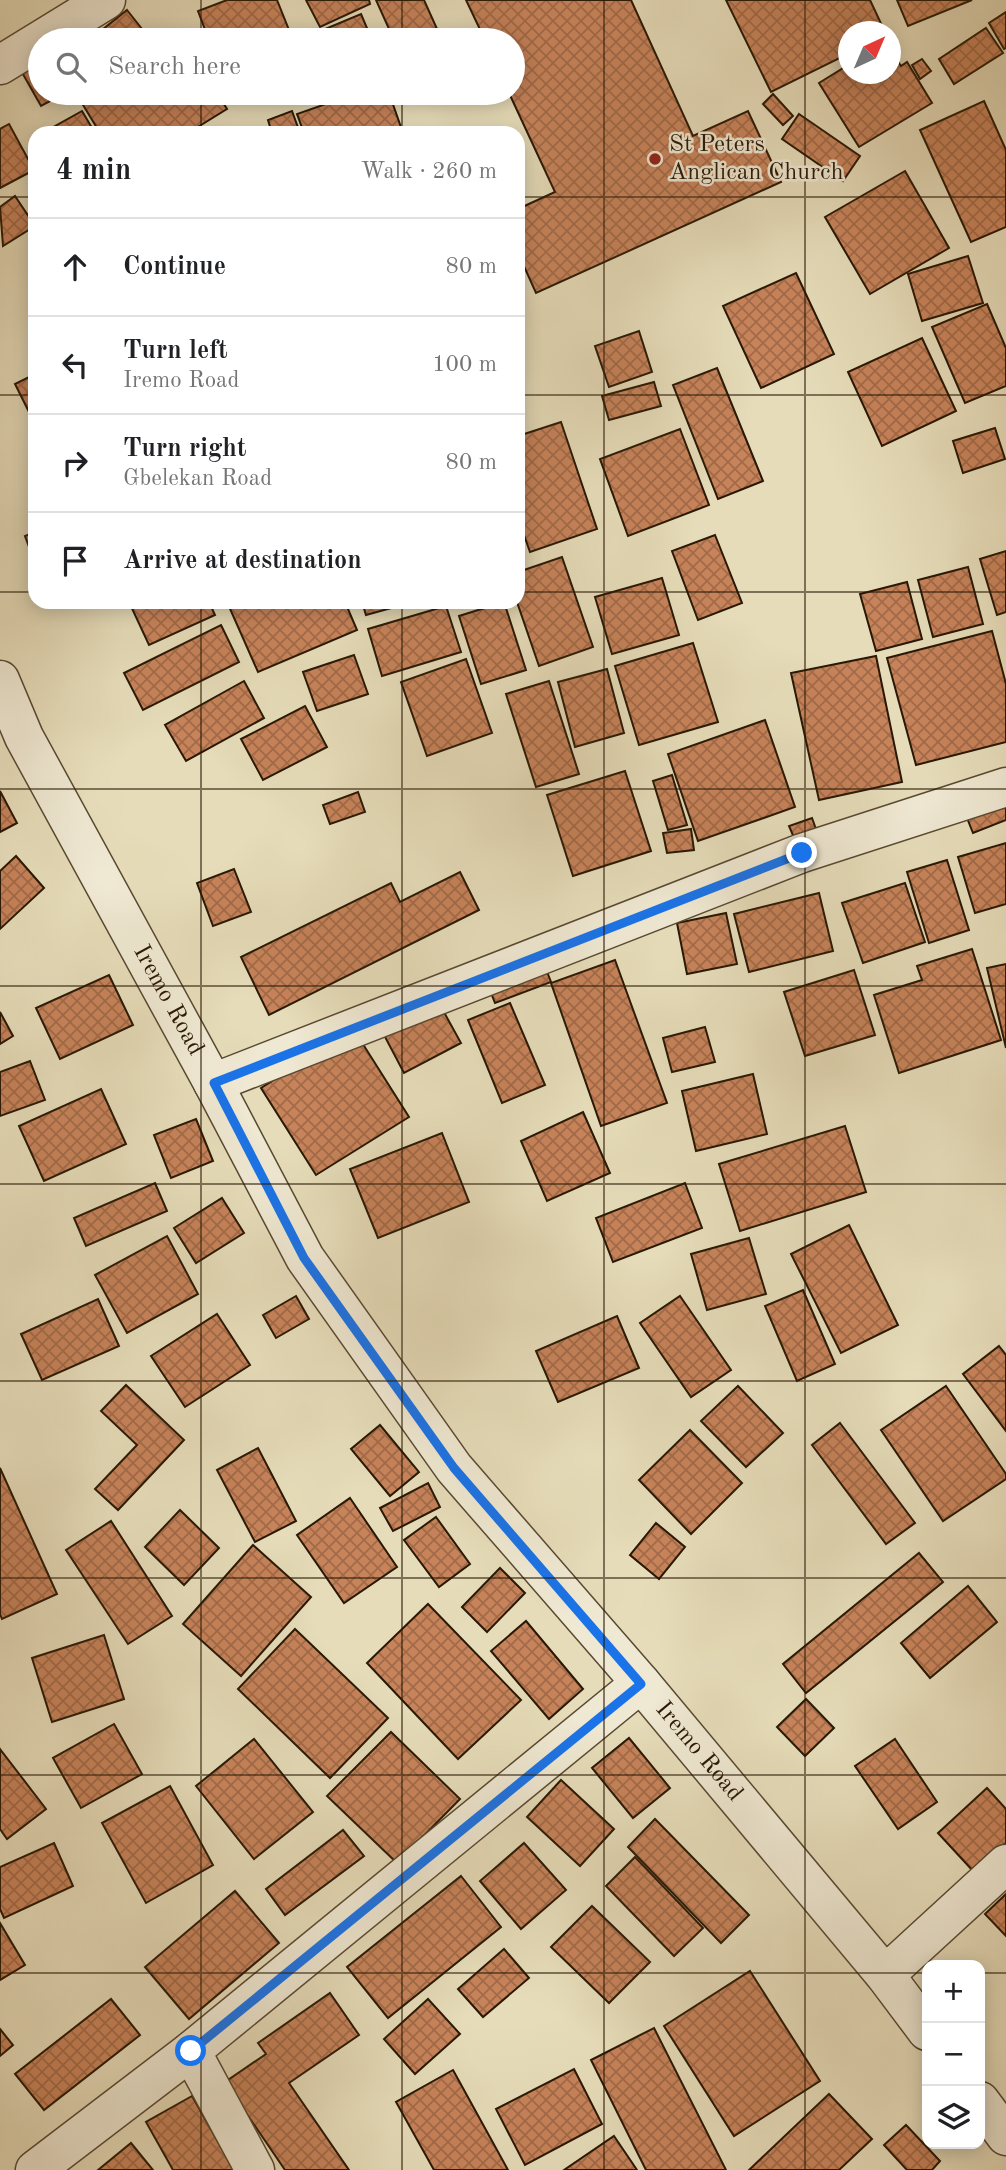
<!DOCTYPE html>
<html lang="en">
<head>
<meta charset="utf-8">
<style>
  :root { --surface:#fff; --page:#f6f6f6; --text:#202124; --muted:#757577; --line:#e0e0e0 }
  body { margin:0; font-family:"Old Standard TT",serif; background:var(--page); color:var(--text) }
  .controls { position:absolute; right:21px; bottom:21px; display:grid; overflow:hidden; border-radius:14px; box-shadow:0 4px 18px #0003 }
  .controls button { width:63px; height:63px; display:grid; place-items:center; padding:0; border:0; border-bottom:2px solid var(--line); background:var(--surface); color:var(--text); font:35px sans-serif }
  .compass { position:absolute; left:838px; top:21px; width:63px; height:63px; border-radius:50%; background:var(--surface); box-shadow:0 4px 18px #0003; rotate:44deg }
  .stop { position:absolute; width:21px; height:21px; margin:-16px; border:5px solid #1a73e8; border-radius:50%; background:#fff }
  .stop.end { background:#1a73e8; border-color:#fff; box-shadow:0 2px 7px #0008 }
  .list { margin:0; padding:0; list-style:none }
  h2 { display:flex; justify-content:space-between; align-items:center; height:91px; margin:0; padding:0 28px; font-size:30px }
  h2 small { font-size:23px; font-weight:400; color:var(--muted) }
  .list li { display:grid; grid-template-columns:46px 1fr auto; gap:21px; align-items:center; box-sizing:border-box; height:98px; padding:0 28px; border-top:2px solid var(--line) }
  .list b { display:block; font-size:26px; white-space:nowrap }
  .list p { margin:0; font-size:23px; white-space:nowrap; color:var(--muted) }
  .list em { font-size:23px; font-style:normal; color:var(--muted) }
  .icon { flex:none; width:38px; height:38px; fill:none; stroke:currentColor; stroke-width:2; stroke-linecap:round; stroke-linejoin:round }
  .map { position:relative; flex:none; width:1006px; height:2170px; overflow:hidden }
  .search { position:absolute; background:var(--surface); box-shadow:0 4px 18px #0003; left:28px; top:28px; width:497px; height:77px; display:flex; align-items:center; gap:18px; box-sizing:border-box; padding:0 24px; border-radius:38px; color:var(--muted); font-size:26px }
  .panel { position:absolute; background:var(--surface); box-shadow:0 4px 18px #0003; left:28px; top:126px; width:497px; height:483px; border-radius:21px }
  .map>svg:first-child { display:block }
  .building { fill:url(#building-cross-hatch); stroke:#281805; stroke-width:2 }
  .lines { fill:none; stroke-linecap:round; stroke-linejoin:round }
  .minor-casing { stroke:#584932; stroke-width:41 }
  .minor { stroke:#efe8d2; stroke-width:38 }
  .route { stroke:#1a73e8; stroke-width:9 }
  .grid { fill:none; stroke:#281805; stroke-width:2; stroke-opacity:0.55 }
  .poi-dot { fill:#8f2418; stroke:#efe8d2; stroke-width:2.5 }
  .labels { text-anchor:middle; dominant-baseline:central; stroke-width:5; stroke-linejoin:round; paint-order:stroke }
  .poi-label { font-size:24px; fill:#281805; stroke:#efe8d2; text-anchor:start }
  .street-label { font-size:24px; fill:#281805; stroke:#efe8d2 }
</style>
</head>
<body>
<div class="map">
<svg width="1006" height="2170" viewBox="0 0 1006 2170">
  <defs>
    <pattern id="building-cross-hatch" width="8" height="8" patternUnits="userSpaceOnUse" patternTransform="scale(1.75)"><rect width="8" height="8" fill="#c7835a"/><path d="M0 0l8 8M0 8l8-8" fill="none" stroke="#a26a48"/></pattern>
  </defs>
  <rect width="100%" height="100%" fill="#e6dcb9"/>
  <filter id="stains"><feTurbulence type="fractalNoise" baseFrequency=".00286" numOctaves="4"/><feColorMatrix values="0 0 0 0 .2 0 0 0 0 .09 0 0 0 0 .02 0 0 0 .5 -.17"/></filter>
  <radialGradient id="worn" r=".72"><stop offset=".6" stop-color="#630" stop-opacity="0"/><stop offset="1" stop-color="#630" stop-opacity=".3"/></radialGradient>
  <g class="building">
    <polygon points="227,0 277,0 293,40 209,40 198,11"/>
    <polygon points="306,0 369,0 370,4 320,27"/>
    <polygon points="376,0 424,0 442,40 394,40"/>
    <polygon points="466,0 631,0 693,136 748,111 781,182 536,293 518,253 518,209 555,192 509,93 513,93 513,40 485,40"/>
    <polygon points="726,0 870,0 885,32 848,32 848,54 771,92"/>
    <polygon points="897,0 972,0 908,26"/>
    <polygon points="127,10 150,39 102,40 97,34"/>
    <polygon points="1006,12 1006,48 1004,49 989,23"/>
    <polygon points="361,14 372,40 299,40"/>
    <polygon points="986,28 1003,53 954,84 939,59"/>
    <polygon points="890,49 901,66 907,62 932,103 859,147 819,83 848,65 848,74 890,74"/>
    <polygon points="40,58 40,93 65,93 41,106 20,69"/>
    <polygon points="922,59 931,71 920,79 912,65"/>
    <polygon points="81,93 217,93 227,109 188,133 100,133 77,95"/>
    <polygon points="230,93 262,93 234,104"/>
    <polygon points="357,93 389,93 403,133 304,133 297,114"/>
    <polygon points="773,94 793,116 783,125 763,104"/>
    <polygon points="984,101 1006,150 1006,227 971,242 920,130"/>
    <polygon points="82,111 95,133 52,133 50,129"/>
    <polygon points="292,111 300,133 272,133 268,120"/>
    <polygon points="799,114 860,156 843,181 782,139"/>
    <polygon points="9,124 34,170 0,188 0,129"/>
    <polygon points="905,171 949,248 870,294 825,217"/>
    <polygon points="15,196 35,226 3,246 0,207"/>
    <polygon points="968,256 983,303 922,321 908,274"/>
    <polygon points="796,273 834,354 761,388 723,306"/>
    <polygon points="987,304 1006,348 1006,386 965,403 932,327"/>
    <polygon points="639,331 652,372 609,387 595,346"/>
    <polygon points="922,338 956,411 882,446 848,372"/>
    <polygon points="717,368 763,481 718,499 673,385"/>
    <polygon points="35,374 35,424 15,384"/>
    <polygon points="654,382 661,406 609,420 602,396"/>
    <polygon points="561,422 597,529 530,552 518,518 518,436"/>
    <polygon points="995,428 1005,459 963,473 953,441"/>
    <polygon points="680,429 709,505 628,536 600,459"/>
    <polygon points="35,532 35,563 25,536"/>
    <polygon points="715,535 742,603 698,620 672,551"/>
    <polygon points="1006,551 1006,612 997,615 980,559"/>
    <polygon points="562,557 593,647 539,666 517,602 518,572"/>
    <polygon points="968,567 983,624 933,637 918,580"/>
    <polygon points="662,578 679,635 612,654 595,597"/>
    <polygon points="907,582 922,639 876,651 860,594"/>
    <polygon points="129,602 209,602 215,615 149,645"/>
    <polygon points="227,602 345,602 357,630 258,672"/>
    <polygon points="362,602 413,602 366,615"/>
    <polygon points="504,602 526,670 481,684 459,616"/>
    <polygon points="446,606 461,652 382,676 368,629"/>
    <polygon points="221,625 239,662 143,710 124,673"/>
    <polygon points="992,631 1006,684 1006,742 916,765 887,658"/>
    <polygon points="693,643 718,722 639,745 615,666"/>
    <polygon points="354,655 368,694 317,711 303,672"/>
    <polygon points="876,656 902,782 819,800 791,673"/>
    <polygon points="466,659 492,733 427,756 401,682"/>
    <polygon points="607,669 624,733 575,747 558,682"/>
    <polygon points="244,681 264,718 186,761 165,725"/>
    <polygon points="549,681 579,774 536,787 506,694"/>
    <polygon points="305,706 327,747 263,780 241,739"/>
    <polygon points="765,720 795,807 698,841 668,754"/>
    <polygon points="625,771 651,851 573,876 547,795"/>
    <polygon points="672,775 687,825 668,830 653,781"/>
    <polygon points="0,791 17,823 0,832"/>
    <polygon points="358,792 365,812 330,824 323,805"/>
    <polygon points="1006,807 1006,820 973,833 967,818"/>
    <polygon points="812,818 817,832 795,840 789,826"/>
    <polygon points="691,829 694,850 667,853 663,833"/>
    <polygon points="1006,843 1006,904 975,913 958,857"/>
    <polygon points="16,856 44,888 0,929 0,871"/>
    <polygon points="947,860 969,930 929,943 907,872"/>
    <polygon points="234,869 251,912 213,926 197,883"/>
    <polygon points="460,872 479,910 269,1015 241,957 391,883 400,902"/>
    <polygon points="905,883 925,942 863,963 842,903"/>
    <polygon points="819,893 833,951 749,972 734,914"/>
    <polygon points="726,913 737,964 687,974 677,923"/>
    <polygon points="972,949 1001,1040 899,1073 874,995 922,980 917,966"/>
    <polygon points="542,959 551,982 495,1003 486,980"/>
    <polygon points="615,960 667,1103 601,1126 551,983"/>
    <polygon points="1006,964 1006,1048 987,968"/>
    <polygon points="854,970 875,1035 805,1056 784,992"/>
    <polygon points="109,975 133,1025 60,1059 36,1008"/>
    <polygon points="510,1003 545,1085 502,1103 468,1020"/>
    <polygon points="440,1005 461,1043 404,1073 384,1035"/>
    <polygon points="0,1012 13,1036 0,1044"/>
    <polygon points="705,1027 715,1062 672,1072 663,1038"/>
    <polygon points="354,1030 409,1117 316,1175 261,1088"/>
    <polygon points="30,1061 45,1100 0,1116 0,1072"/>
    <polygon points="753,1074 767,1134 696,1151 682,1091"/>
    <polygon points="101,1089 126,1144 44,1181 19,1126"/>
    <polygon points="583,1112 610,1173 547,1201 521,1141"/>
    <polygon points="196,1119 213,1161 171,1178 154,1135"/>
    <polygon points="845,1126 866,1192 740,1231 719,1164"/>
    <polygon points="442,1133 469,1202 378,1238 350,1169"/>
    <polygon points="155,1183 167,1211 86,1246 74,1218"/>
    <polygon points="685,1183 702,1228 613,1262 596,1218"/>
    <polygon points="222,1198 244,1233 196,1263 174,1228"/>
    <polygon points="849,1225 898,1325 841,1353 791,1254"/>
    <polygon points="167,1236 198,1294 127,1333 95,1275"/>
    <polygon points="749,1238 766,1294 707,1310 691,1254"/>
    <polygon points="803,1290 835,1364 797,1381 765,1306"/>
    <polygon points="296,1296 309,1319 276,1338 263,1315"/>
    <polygon points="680,1296 731,1370 691,1397 640,1323"/>
    <polygon points="98,1299 119,1346 42,1380 21,1334"/>
    <polygon points="217,1314 250,1365 185,1407 151,1356"/>
    <polygon points="617,1316 639,1368 558,1402 536,1351"/>
    <polygon points="999,1346 1006,1355 1006,1431 963,1374"/>
    <polygon points="126,1385 184,1440 118,1510 95,1489 137,1445 101,1411"/>
    <polygon points="738,1386 783,1433 746,1467 701,1421"/>
    <polygon points="946,1386 1006,1474 1006,1479 943,1521 881,1430"/>
    <polygon points="840,1423 915,1523 886,1544 812,1445"/>
    <polygon points="380,1425 419,1472 390,1496 351,1449"/>
    <polygon points="690,1430 742,1483 691,1534 639,1480"/>
    <polygon points="258,1448 296,1521 255,1542 217,1470"/>
    <polygon points="0,1468 57,1594 2,1619 0,1614"/>
    <polygon points="428,1483 440,1507 393,1531 380,1508"/>
    <polygon points="350,1498 397,1567 344,1603 297,1535"/>
    <polygon points="180,1510 219,1548 184,1585 145,1547"/>
    <polygon points="436,1517 470,1564 439,1587 404,1540"/>
    <polygon points="111,1521 172,1616 128,1644 66,1550"/>
    <polygon points="656,1523 685,1547 659,1579 630,1555"/>
    <polygon points="253,1545 311,1597 241,1676 183,1624"/>
    <polygon points="919,1553 943,1582 806,1693 783,1664"/>
    <polygon points="500,1568 525,1593 487,1632 462,1607"/>
    <polygon points="968,1586 997,1622 930,1678 901,1643"/>
    <polygon points="428,1604 521,1700 458,1759 367,1663"/>
    <polygon points="526,1621 583,1689 549,1719 491,1651"/>
    <polygon points="295,1629 388,1718 330,1778 238,1689"/>
    <polygon points="104,1635 124,1699 52,1722 32,1658"/>
    <polygon points="806,1699 834,1728 805,1756 777,1727"/>
    <polygon points="114,1724 142,1774 81,1808 53,1758"/>
    <polygon points="391,1732 460,1799 397,1863 327,1796"/>
    <polygon points="629,1738 670,1788 633,1818 592,1768"/>
    <polygon points="254,1739 313,1812 254,1859 196,1786"/>
    <polygon points="895,1739 937,1802 898,1829 855,1766"/>
    <polygon points="0,1749 46,1809 7,1839 0,1829"/>
    <polygon points="561,1780 614,1829 580,1866 527,1817"/>
    <polygon points="170,1786 213,1865 146,1903 102,1823"/>
    <polygon points="987,1788 1006,1809 1006,1843 974,1872 938,1833"/>
    <polygon points="655,1819 749,1915 721,1943 628,1847"/>
    <polygon points="343,1830 364,1856 285,1915 266,1889"/>
    <polygon points="54,1843 73,1886 4,1918 0,1909 0,1867"/>
    <polygon points="524,1843 566,1890 521,1929 480,1881"/>
    <polygon points="635,1857 703,1928 674,1956 606,1886"/>
    <polygon points="461,1876 501,1927 388,2018 347,1967"/>
    <polygon points="235,1891 279,1943 189,2019 145,1967"/>
    <polygon points="1006,1894 1006,1936 985,1914"/>
    <polygon points="592,1906 650,1962 609,2003 551,1947"/>
    <polygon points="0,1923 25,1965 0,1980"/>
    <polygon points="504,1949 529,1978 483,2017 458,1989"/>
    <polygon points="750,1971 820,2081 734,2136 664,2026"/>
    <polygon points="330,1993 359,2035 289,2083 349,2170 285,2170 225,2082 266,2054 258,2043"/>
    <polygon points="111,1999 140,2035 44,2110 15,2074"/>
    <polygon points="428,1999 460,2034 415,2074 384,2039"/>
    <polygon points="654,2028 726,2170 646,2170 591,2060"/>
    <polygon points="0,2029 13,2045 0,2056"/>
    <polygon points="574,2069 602,2124 525,2165 496,2109"/>
    <polygon points="453,2070 508,2170 434,2170 396,2102"/>
    <polygon points="829,2094 872,2139 839,2170 749,2170"/>
    <polygon points="192,2096 234,2170 173,2170 146,2122"/>
    <polygon points="906,2125 940,2161 932,2170 907,2170 884,2145"/>
    <polygon points="614,2136 637,2170 564,2170"/>
    <polygon points="131,2143 153,2170 98,2170"/>
  </g>
  <g class="lines">
    <g class="minor-casing">
      <g id="minor">
        <polyline points="0,65 106,0"/>
        <path id="s1" d="M0,680L24,737L213,1083L305,1258L454,1468L641,1683L885,1975L927,2031"/>
        <polyline points="213,1083 802,853 1006,787"/>
        <polyline points="885,1975 1006,1864"/>
        <polyline points="191,2051 255,2170"/>
        <polyline points="980,2101 1006,2136"/>
        <polyline points="35,2170 191,2051 641,1683"/>
      </g>
    </g>
    <use href="#minor" class="minor"/>
  </g>
  <g class="lines">
    <polyline class="route" points="191,2051 641,1684 454,1468 304,1258 214,1083 802,853"/>
  </g>
  <path class="grid" d="M201,0V40M402,0V40M604,0V2170M805,0V2170M201,93V133M402,93V133M0,197H35M518,197H1006M0,395H35M518,395H1006M0,592H35M518,592H1006M201,602V2170M402,602V2170M0,789H1006M0,986H1006M0,1184H1006M0,1381H1006M0,1578H1006M0,1775H1006M0,1973H927M980,1973H1006"/>
  <circle class="poi-dot" cx="655" cy="159" r="7"/>
  <g class="labels">
    <g class="poi-label">
      <text x="669" y="145">St Peters<tspan x="669" dy="28">Anglican Church</tspan></text>
    </g>
    <g class="street-label">
      <text stroke="none"><textPath href="#s1" startOffset="362">Iremo Road</textPath></text>
      <text stroke="none"><textPath href="#s1" startOffset="1286">Iremo Road</textPath></text>
    </g>
  </g>
  <rect width="100%" height="100%" filter="url(#stains)"/>
  <rect width="100%" height="100%" fill="url(#worn)"/>
</svg>
<div class="controls">
<button>+</button>
<button>−</button>
<button><svg class="icon" aria-label="layers" viewBox="0 0 24 24"><path d="M12 4l9 5-9 5-9-5zM3 14l9 5 9-5"/></svg></button>
</div>
<svg class="compass" viewBox="-18 -18 36 36"><path d="M0-13l5 13h-10z" fill="#e53935"/><path d="M0 13l5-13h-10z" fill="#757577"/></svg>
<div class="stop" style="left:191px;top:2051px"></div>
<div class="stop end" style="left:802px;top:853px"></div>
<div class="search"><svg class="icon" aria-label="search" viewBox="0 0 24 24"><circle cx="10" cy="10" r="6"/><path d="M15 15l6 6"/></svg>Search here</div>
<section class="panel">
<h2>4 min<small>Walk · 260 m</small></h2>
<ul class="list">
<li><svg class="icon" aria-label="ahead" viewBox="0 0 24 24"><path d="M12 20V5M6 11l6-6 6 6"/></svg><div><b>Continue</b></div><em>80 m</em></li>
<li><svg class="icon" aria-label="left" viewBox="0 0 24 24"><path d="M17 20v-9H6M10 6l-5 5 5 5"/></svg><div><b>Turn left</b><p>Iremo Road</p></div><em>100 m</em></li>
<li><svg class="icon" aria-label="right" viewBox="0 0 24 24"><path d="M7 20v-9h11M14 6l5 5-5 5"/></svg><div><b>Turn right</b><p>Gbelekan Road</p></div><em>80 m</em></li>
<li><svg class="icon" aria-label="arrive" viewBox="0 0 24 24"><path d="M6 21V4h12l-3 4 3 4H6"/></svg><div><b>Arrive at destination</b></div></li>
</ul>
</section>
</div>
</body>
</html>
